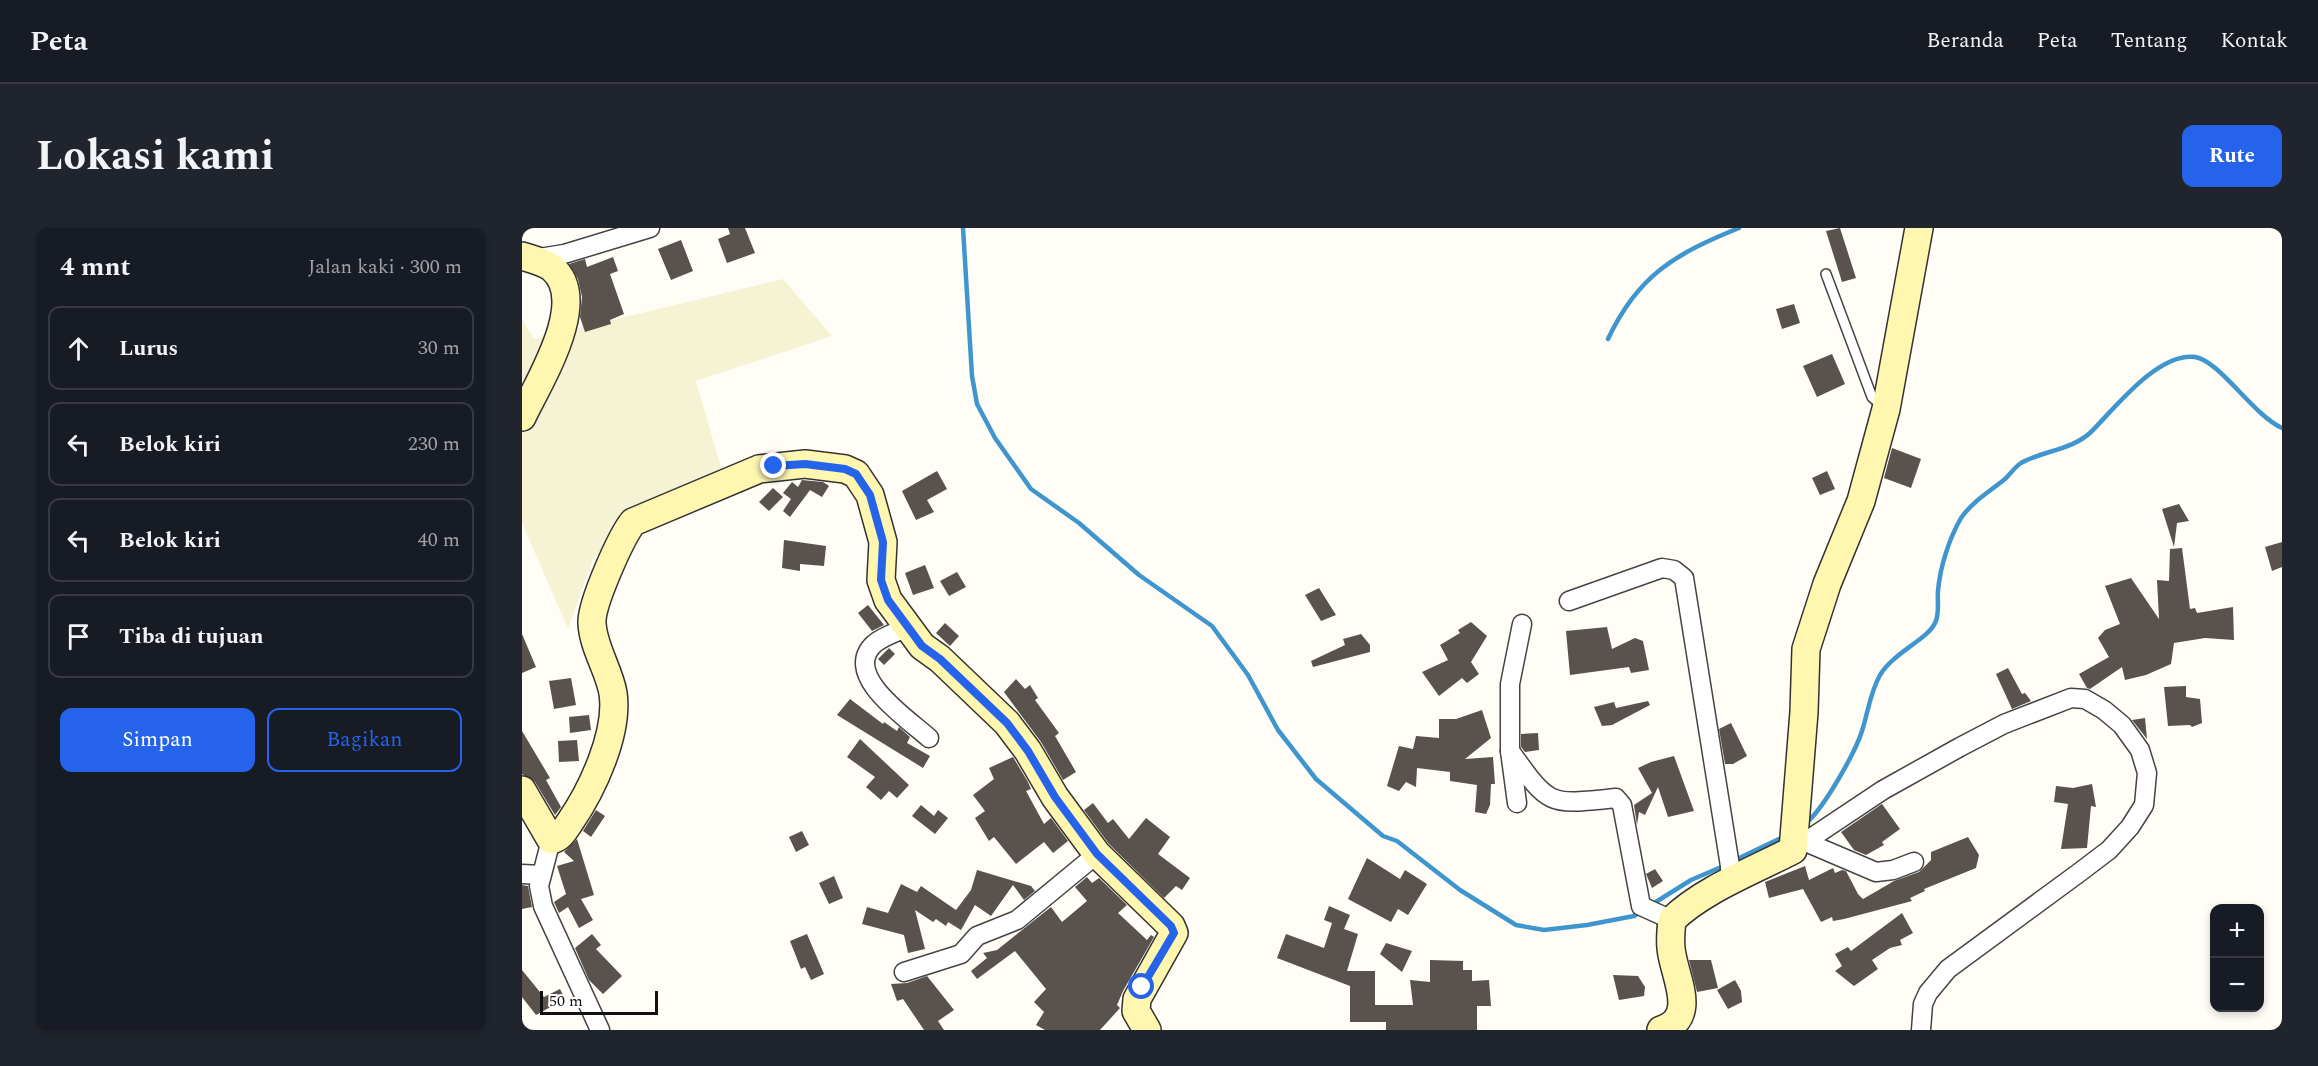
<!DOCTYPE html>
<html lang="id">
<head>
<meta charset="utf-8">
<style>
  :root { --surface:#171b24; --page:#20242c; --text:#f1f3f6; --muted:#9ea1a6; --line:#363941; --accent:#2563eb }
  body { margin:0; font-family:Spectral,serif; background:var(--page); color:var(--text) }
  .controls { position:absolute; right:18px; bottom:18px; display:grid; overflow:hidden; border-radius:12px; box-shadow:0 3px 9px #0003 }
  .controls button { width:54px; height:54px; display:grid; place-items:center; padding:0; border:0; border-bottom:2px solid var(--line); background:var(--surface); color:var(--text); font:30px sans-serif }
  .scale { position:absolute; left:18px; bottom:15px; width:118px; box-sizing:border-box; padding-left:6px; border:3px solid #111; border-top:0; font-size:16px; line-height:21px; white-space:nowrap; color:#111; -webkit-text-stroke:4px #fff; paint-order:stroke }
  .stop { position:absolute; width:18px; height:18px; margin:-14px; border:4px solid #2563eb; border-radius:50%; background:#fff }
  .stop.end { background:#2563eb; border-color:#fff; box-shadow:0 2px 6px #0008 }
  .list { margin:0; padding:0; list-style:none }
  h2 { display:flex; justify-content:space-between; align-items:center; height:78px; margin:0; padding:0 24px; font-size:26px }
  h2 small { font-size:20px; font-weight:400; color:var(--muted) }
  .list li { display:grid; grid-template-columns:39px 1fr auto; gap:18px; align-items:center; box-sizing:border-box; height:84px; margin:0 12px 12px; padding:0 12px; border:2px solid var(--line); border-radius:12px }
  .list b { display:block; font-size:22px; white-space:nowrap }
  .list em { font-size:20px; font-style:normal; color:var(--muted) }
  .actions { display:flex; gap:12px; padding:18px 24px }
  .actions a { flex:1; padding:14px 0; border:2px solid var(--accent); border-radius:12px; text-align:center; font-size:21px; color:var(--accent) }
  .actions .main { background:var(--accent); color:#fff }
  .icon { flex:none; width:33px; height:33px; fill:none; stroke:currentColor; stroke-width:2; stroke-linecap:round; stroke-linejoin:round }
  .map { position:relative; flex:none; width:1760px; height:802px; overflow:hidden; border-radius:12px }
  header { display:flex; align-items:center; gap:36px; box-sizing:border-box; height:84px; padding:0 30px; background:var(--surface); border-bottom:2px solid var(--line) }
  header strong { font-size:28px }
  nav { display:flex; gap:33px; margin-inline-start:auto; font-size:21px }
  .intro { display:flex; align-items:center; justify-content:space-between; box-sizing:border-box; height:144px; padding:0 36px }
  h1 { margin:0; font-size:42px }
  .button { padding:15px 27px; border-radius:12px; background:var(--accent); color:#fff; font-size:21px; font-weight:700 }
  main { display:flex; gap:36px; padding:0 36px }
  aside { flex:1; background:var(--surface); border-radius:12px; box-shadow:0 3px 9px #0003 }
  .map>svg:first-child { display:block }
  .farmland { fill:#f6f3d4 }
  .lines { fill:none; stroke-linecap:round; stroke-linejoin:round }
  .stream { stroke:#3f96cf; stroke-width:4.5 }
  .building { fill:#5a524d }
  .lane-casing { stroke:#444; stroke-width:12 }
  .street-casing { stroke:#444; stroke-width:21 }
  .secondary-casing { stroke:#333; stroke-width:30 }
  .lane { stroke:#fff; stroke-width:9 }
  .street { stroke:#fff; stroke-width:18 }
  .secondary { stroke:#fff6b0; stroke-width:27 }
  .route { stroke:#2563eb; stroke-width:8 }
</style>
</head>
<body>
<header>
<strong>Peta</strong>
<nav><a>Beranda</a><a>Peta</a><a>Tentang</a><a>Kontak</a></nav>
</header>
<div class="intro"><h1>Lokasi kami</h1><a class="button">Rute</a></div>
<main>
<aside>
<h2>4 mnt<small>Jalan kaki · 300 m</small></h2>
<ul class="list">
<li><svg class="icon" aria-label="ahead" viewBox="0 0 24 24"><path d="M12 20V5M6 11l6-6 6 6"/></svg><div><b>Lurus</b></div><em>30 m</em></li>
<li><svg class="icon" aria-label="left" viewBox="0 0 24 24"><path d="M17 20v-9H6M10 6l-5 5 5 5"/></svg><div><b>Belok kiri</b></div><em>230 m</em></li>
<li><svg class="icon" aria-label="left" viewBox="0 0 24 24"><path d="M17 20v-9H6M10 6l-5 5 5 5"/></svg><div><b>Belok kiri</b></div><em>40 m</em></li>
<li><svg class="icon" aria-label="arrive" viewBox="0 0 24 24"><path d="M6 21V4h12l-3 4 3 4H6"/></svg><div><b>Tiba di tujuan</b></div></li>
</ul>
<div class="actions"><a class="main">Simpan</a><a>Bagikan</a></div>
</aside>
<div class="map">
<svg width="1760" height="802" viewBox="0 0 1760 802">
  <rect width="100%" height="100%" fill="#fffdf5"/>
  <polygon class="farmland" points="261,51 310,108 174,153 202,250 115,281 71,332 46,401 0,295 0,91 12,111"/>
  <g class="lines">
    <g class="stream">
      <polyline points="441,0 450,148 455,176 473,210 509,261 557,295 617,347 690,398 726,447 756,502 794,551 861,608 875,613 938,662 994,697 1022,702 1065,697 1112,688 1120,683"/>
      <path d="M1086,111C1116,47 1153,26 1217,0"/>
      <path d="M1283,596C1301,582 1333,525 1340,503C1346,484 1348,465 1358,447C1371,425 1406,411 1413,395C1418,386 1415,373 1416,363C1418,339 1427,311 1439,290C1451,273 1467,264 1483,251C1488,246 1493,239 1499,235C1520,223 1550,222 1569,204C1593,180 1636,124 1673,129C1698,133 1731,187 1760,200"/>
      <polyline points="1211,633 1263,608"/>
      <polyline points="1129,677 1169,652 1204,637"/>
    </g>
  </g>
  <g class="building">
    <polygon points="206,0 223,0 233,25 205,35 196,11 208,6"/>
    <polygon points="1318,0 1334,50 1320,54 1304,3"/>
    <polygon points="159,12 171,43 149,52 136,21"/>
    <polygon points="91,29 96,43 88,46 102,86 88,92 89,96 63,104 58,89 60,69 56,51 47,36 63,31 65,39"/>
    <polygon points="1272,76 1278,95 1260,101 1254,81"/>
    <polygon points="1310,126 1323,156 1295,169 1281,138"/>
    <polygon points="1370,220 1399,231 1389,260 1362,250"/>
    <polygon points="415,243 425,261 405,272 412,284 394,292 380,263"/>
    <polygon points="1305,243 1313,261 1298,267 1290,250"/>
    <polygon points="280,252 301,254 307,258 300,269 288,262 268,289 261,283 269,271 261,265 270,254 276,259"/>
    <polygon points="251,260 261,269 247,283 237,274"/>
    <polygon points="1657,276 1667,293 1655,295 1652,319 1640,281"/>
    <polygon points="262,312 304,318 302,338 278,336 278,343 260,340"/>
    <polygon points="1760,314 1760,339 1750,343 1743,319"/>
    <polygon points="1660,320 1668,381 1673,380 1675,385 1711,379 1712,412 1683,410 1652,415 1649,436 1624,447 1603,452 1600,439 1568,461 1565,460 1557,446 1587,429 1576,410 1583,402 1598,396 1583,358 1609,350 1637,391 1635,352 1647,353 1648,321"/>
    <polygon points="403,337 412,360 391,367 383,345"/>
    <polygon points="435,344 444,359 427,368 418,353"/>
    <polygon points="797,360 814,387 799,393 783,367"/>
    <polygon points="346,377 362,397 350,403 336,385"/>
    <polygon points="949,394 965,408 949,434 957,446 945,455 940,450 917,468 900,444 926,432 918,417 938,405 936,402"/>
    <polygon points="423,395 437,408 428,418 414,405"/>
    <polygon points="1085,399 1090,421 1113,410 1121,413 1127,442 1109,445 1107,439 1048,447 1044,403"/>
    <polygon points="0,406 14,439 0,445"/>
    <polygon points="839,406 848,417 848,424 791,439 789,433 823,417 821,411"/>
    <polygon points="367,420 373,426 362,437 356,431"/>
    <polygon points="1486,440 1500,466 1503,465 1509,473 1490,481 1474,446"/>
    <polygon points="49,450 54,477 32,481 27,453"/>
    <polygon points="494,451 503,461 508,457 516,470 513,472 537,505 533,508 554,544 541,552 519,514 482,464"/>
    <polygon points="1664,458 1664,469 1678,471 1680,495 1670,499 1668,497 1646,498 1642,459"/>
    <polygon points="328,471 361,496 362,494 375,503 377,499 388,509 385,515 408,528 401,540 315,487"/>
    <polygon points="1126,473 1128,477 1090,497 1080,498 1072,479 1092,474 1094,480"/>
    <polygon points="960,482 969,510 943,531 971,529 973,556 969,556 968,577 964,586 953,584 955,557 928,553 928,544 895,540 894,559 884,554 877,563 865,558 877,518 891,521 894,508 917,510 917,491 934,491"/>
    <polygon points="67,487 69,502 48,505 47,489"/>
    <polygon points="1623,490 1625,511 1610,492"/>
    <polygon points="1209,495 1225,528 1211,536 1203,536 1197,501"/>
    <polygon points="0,503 28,550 24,552 39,579 33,587 13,554 0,546"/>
    <polygon points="1016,505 1017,522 1003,524 999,519 999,506"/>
    <polygon points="338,511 387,557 375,570 367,563 359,572 344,559 353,549 325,529"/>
    <polygon points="55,512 57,533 37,534 36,513"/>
    <polygon points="1152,528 1172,583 1146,589 1136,559 1123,587 1117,584 1115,597 1112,577 1130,565 1116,540 1129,534"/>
    <polygon points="491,529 506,554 509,561 504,563 522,596 529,590 546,613 531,625 522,614 494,636 472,609 467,613 453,590 463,583 451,567 472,551 467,540"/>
    <polygon points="1570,556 1574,579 1569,578 1565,620 1539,621 1546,576 1532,574 1534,558 1551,560"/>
    <polygon points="571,575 586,595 591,591 607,611 624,590 648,609 636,626 668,650 660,662 654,658 642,670 587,616 562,582"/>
    <polygon points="1360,576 1378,601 1360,614 1362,617 1344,627 1332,622 1319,604"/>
    <polygon points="399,577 412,588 416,582 426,590 413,606 390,588"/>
    <polygon points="74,582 83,588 69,609 61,603"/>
    <polygon points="280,603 287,617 274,624 267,609"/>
    <polygon points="1446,609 1457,627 1454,640 1402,661 1403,663 1388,670 1390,673 1322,691 1311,693 1310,689 1299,694 1281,661 1247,670 1243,654 1283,638 1287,652 1311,640 1313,645 1320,642 1324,643 1336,666 1341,671 1372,653 1397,644 1409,632 1409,624"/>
    <polygon points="55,611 72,667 59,671 71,692 57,700 46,679 37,685 32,674 44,666 35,638 52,633 42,624"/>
    <polygon points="845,630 878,651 883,642 905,656 886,687 876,681 869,694 826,671"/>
    <polygon points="1133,641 1141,653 1130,660 1124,646"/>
    <polygon points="455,642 509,658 513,663 502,672 491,657 469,688 453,677 439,702 426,694 424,698 414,691 411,694 393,682 403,721 386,725 382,707 340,696 345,679 366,685 379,656 395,664 399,658 434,682 449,662"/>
    <polygon points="312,648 321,670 307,676 297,655"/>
    <polygon points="565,649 570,655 577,650 605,677 596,685 625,712 629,707 632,709 601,763 595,777 598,780 578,802 523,802 514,797 522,784 512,774 524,761 493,723 455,751 449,743 465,730 461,725 475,722 529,679 540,694 565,673 553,659"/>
    <polygon points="0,657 6,658 10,679 0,681"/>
    <polygon points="807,678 828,687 822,701 836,706 825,743 853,743 853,777 891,777 888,752 908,754 908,732 941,733 941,742 950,742 950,753 967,752 969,778 955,778 955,802 864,802 864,794 828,794 828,758 755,730 764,706 802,720 810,695 802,692"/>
    <polygon points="1380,685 1391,705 1378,712 1380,717 1368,720 1350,732 1356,741 1332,758 1313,743 1320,738 1313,726 1326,719 1329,723"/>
    <polygon points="70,706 79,717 74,721 100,748 81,766 67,752 53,720"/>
    <polygon points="285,706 302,746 289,752 283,739 279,741 268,713"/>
    <polygon points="864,715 890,723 880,744 858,726"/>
    <polygon points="1167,732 1189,732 1196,760 1175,764"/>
    <polygon points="0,742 22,769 38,761 43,771 14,787 0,769"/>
    <polygon points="1091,747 1116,748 1123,759 1122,768 1097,772"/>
    <polygon points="405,748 432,782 416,793 422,802 402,802 381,771 375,773 369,756 385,755"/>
    <polygon points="1213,752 1219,763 1220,774 1206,781 1195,762"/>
  </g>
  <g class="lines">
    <g class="lane-casing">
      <polyline id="lane" points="1304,46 1350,169 1360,178"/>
    </g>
    <g class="street-casing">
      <g id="street">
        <polyline points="11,31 42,26 128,0"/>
        <polyline points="1047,373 1140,340 1152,342 1162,350 1208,638 1208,654"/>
        <path d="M386,399C375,404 361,408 352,416C319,447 386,491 407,510"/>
        <path d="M988,523C1028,579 1026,577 1094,570L1100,577L1119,678L1150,692"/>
        <polyline points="995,575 988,523 988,456 1000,396"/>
        <polyline points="29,612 17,658 21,678 78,802"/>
        <polyline points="1286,615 1354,644 1371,642 1392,634"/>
        <polyline points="1271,622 1361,562 1438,519 1482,496 1549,470 1563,471 1582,482 1600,497 1618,522 1625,545 1622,577 1608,599 1587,622 1558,644 1426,741 1406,765 1401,776 1399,802"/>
        <polyline points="0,646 19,647"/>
        <polyline points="382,744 439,726 455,708 495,692 575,626"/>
      </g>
    </g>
    <g class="secondary-casing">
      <g id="secondary">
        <path d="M0,28C9,31 22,34 30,40C69,72 16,155 0,189"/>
        <path d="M0,562L29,612C39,610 43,601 48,594C70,562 97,505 91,465C87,442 71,419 70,395C69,376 99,309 111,294L237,241L283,236L323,241L334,246L348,267L361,314L359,352L366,372L400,418L418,431L485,495L506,523L533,569L575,626L649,698L652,705L615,771L614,783L625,802"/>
        <path d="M1139,802C1178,789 1151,747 1149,720C1148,711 1149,701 1150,692C1180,662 1233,642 1271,622L1282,484L1284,421L1305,356L1339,273L1364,181L1397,0"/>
      </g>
    </g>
    <use href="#lane" class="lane"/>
    <use href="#street" class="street"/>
    <use href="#secondary" class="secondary"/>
  </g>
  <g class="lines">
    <polyline class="route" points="252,238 283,236 323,241 334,246 348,267 361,314 359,352 366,372 400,418 418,431 485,495 506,523 533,569 575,626 649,698 652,705 620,759"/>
  </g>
</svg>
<div class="controls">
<button>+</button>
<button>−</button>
</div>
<div class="scale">50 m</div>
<div class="stop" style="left:620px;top:759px"></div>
<div class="stop end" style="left:252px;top:238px"></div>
</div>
</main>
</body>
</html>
